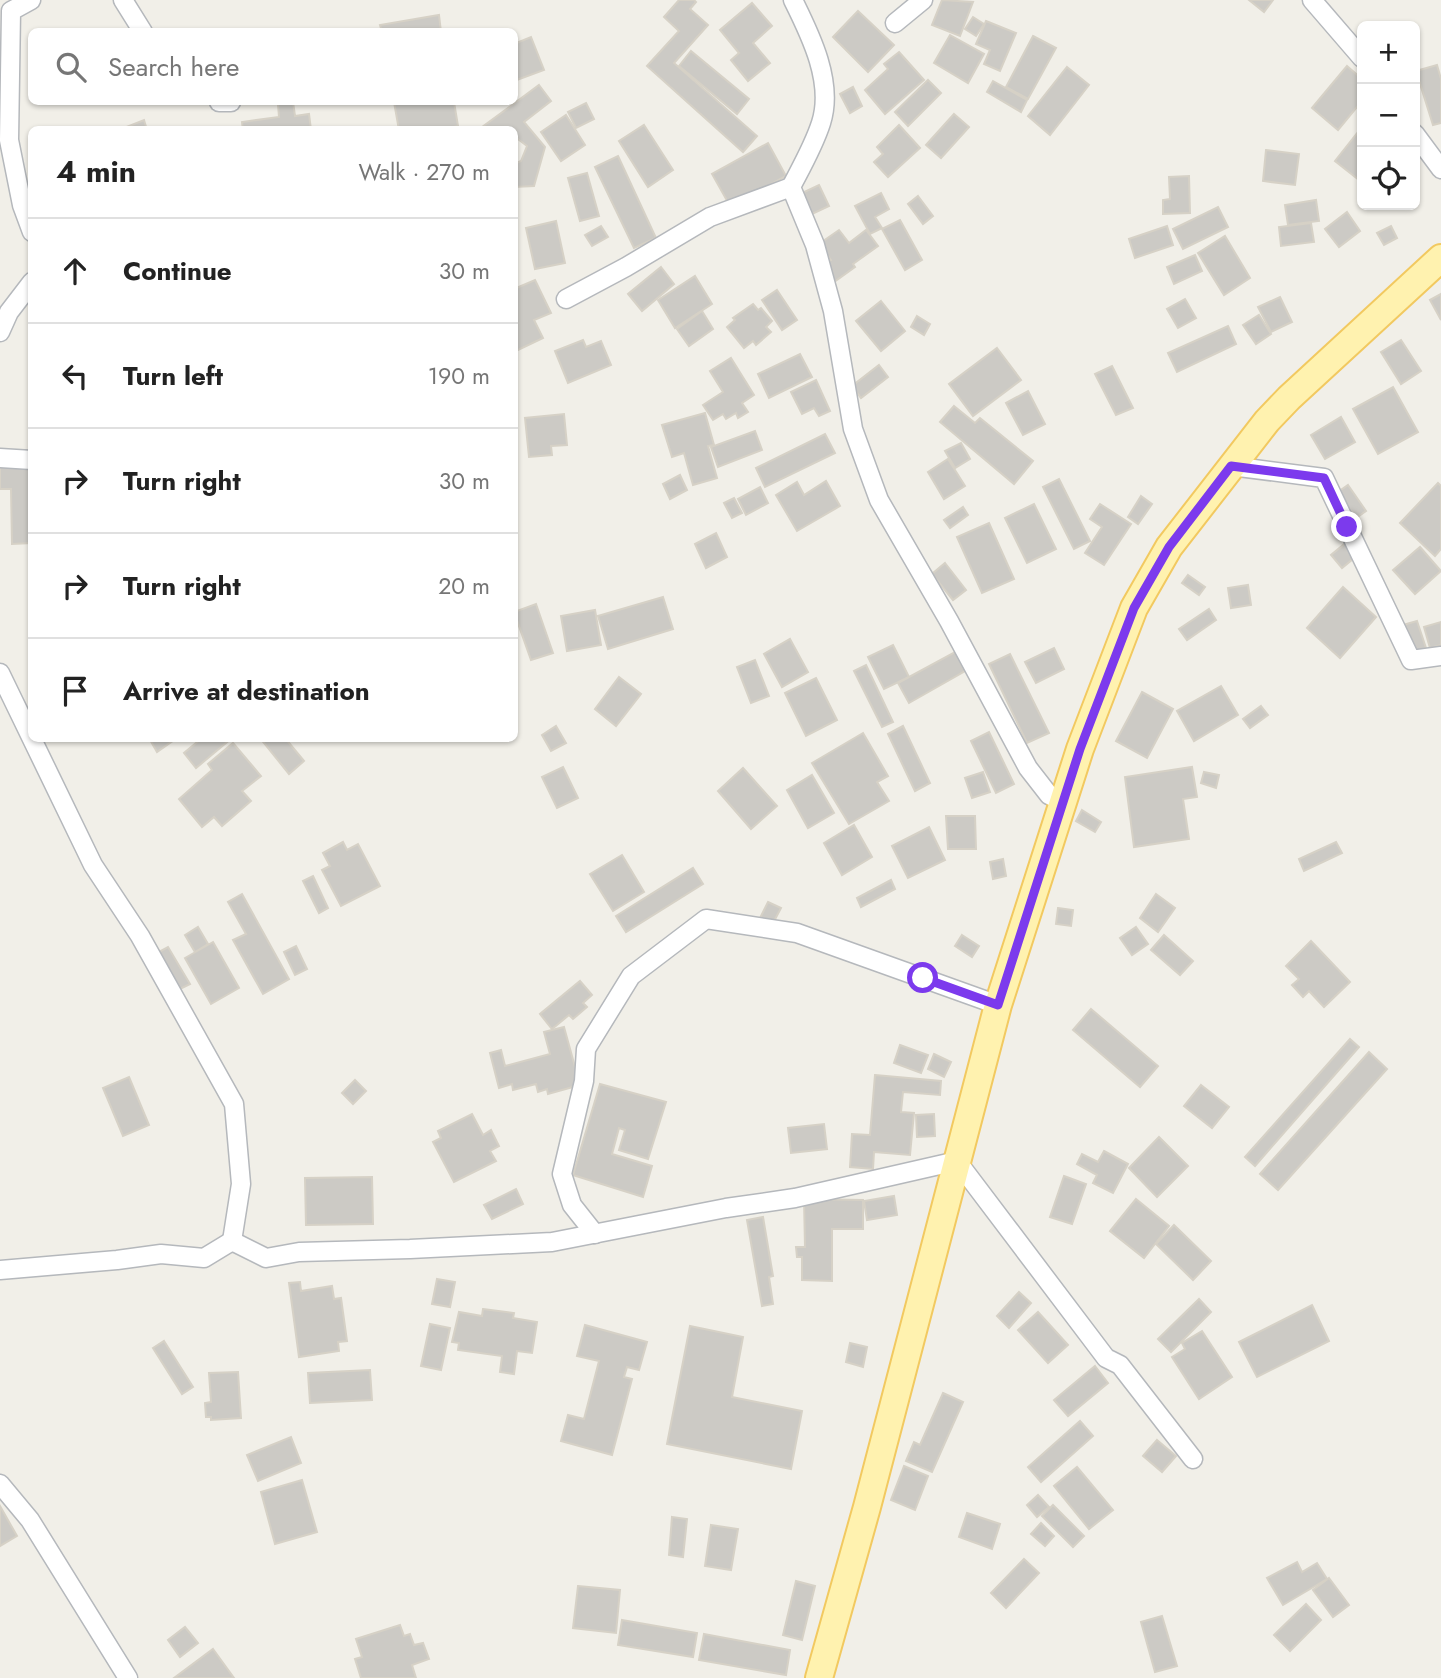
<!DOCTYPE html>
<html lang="en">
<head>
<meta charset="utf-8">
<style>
  :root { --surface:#fff; --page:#f6f6f6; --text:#222; --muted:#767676; --line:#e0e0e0 }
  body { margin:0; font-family:Jost,sans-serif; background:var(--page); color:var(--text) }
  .controls { position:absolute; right:21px; top:21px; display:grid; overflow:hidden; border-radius:10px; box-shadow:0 2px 5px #0004 }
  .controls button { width:63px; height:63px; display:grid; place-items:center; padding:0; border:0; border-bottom:2px solid var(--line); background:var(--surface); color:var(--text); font:35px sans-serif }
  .stop { position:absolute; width:21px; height:21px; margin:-16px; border:5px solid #7c3aed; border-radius:50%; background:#fff }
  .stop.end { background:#7c3aed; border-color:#fff; box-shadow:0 2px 7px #0008 }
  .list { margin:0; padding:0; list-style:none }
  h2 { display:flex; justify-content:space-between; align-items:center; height:91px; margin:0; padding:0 28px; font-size:30px }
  h2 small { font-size:23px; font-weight:400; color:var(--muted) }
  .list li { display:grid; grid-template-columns:46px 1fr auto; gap:21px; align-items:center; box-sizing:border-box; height:105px; padding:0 28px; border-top:2px solid var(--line) }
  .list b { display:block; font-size:26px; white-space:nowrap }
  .list em { font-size:23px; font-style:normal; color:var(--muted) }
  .icon { flex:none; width:38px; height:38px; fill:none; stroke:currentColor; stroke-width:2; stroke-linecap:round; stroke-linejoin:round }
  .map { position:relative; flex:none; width:1441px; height:1678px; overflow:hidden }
  .search { position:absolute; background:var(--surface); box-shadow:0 2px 5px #0004; left:28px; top:28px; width:490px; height:77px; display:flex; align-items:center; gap:18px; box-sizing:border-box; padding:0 24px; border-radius:10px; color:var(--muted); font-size:26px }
  .panel { position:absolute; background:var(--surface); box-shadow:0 2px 5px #0004; left:28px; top:126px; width:490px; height:616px; border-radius:10px }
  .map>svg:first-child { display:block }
  .building { fill:#cccac5; stroke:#d6d1c6; stroke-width:2 }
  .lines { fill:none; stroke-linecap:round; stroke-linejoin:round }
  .minor-casing { stroke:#b5b8bc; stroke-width:21 }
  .primary-casing { stroke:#f2c960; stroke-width:30 }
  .minor { stroke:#fff; stroke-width:18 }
  .primary { stroke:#fff2af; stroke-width:26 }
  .route { stroke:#7c3aed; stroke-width:9 }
</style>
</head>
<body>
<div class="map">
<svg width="1441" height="1678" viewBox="0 0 1441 1678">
  <rect width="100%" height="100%" fill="#f1efe8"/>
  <g class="building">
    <polygon points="679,0 694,0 696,2 690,9 708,25 674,63 757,136 743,152 647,66 679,31 664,17"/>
    <polygon points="942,0 973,2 960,36 932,25"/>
    <polygon points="1249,0 1273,0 1264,12"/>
    <polygon points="752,3 772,26 753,43 770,63 748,81 731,60 739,53 720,30"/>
    <polygon points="858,11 894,45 868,72 833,37"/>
    <polygon points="439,15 441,32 382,32 380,25"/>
    <polygon points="973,17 984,24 976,36 965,29"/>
    <polygon points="986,21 1016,33 1000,71 984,64 990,50 976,44"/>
    <polygon points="950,35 984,54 968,83 934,63"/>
    <polygon points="1033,36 1056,48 1028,99 1006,87"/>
    <polygon points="531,37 544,70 514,81 514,44"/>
    <polygon points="691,51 749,99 737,114 679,66"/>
    <polygon points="899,52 924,80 885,114 865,90 888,69 884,64"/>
    <polygon points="1437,65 1441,79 1441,123 1433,125 1416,71"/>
    <polygon points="1347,66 1362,79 1362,101 1338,130 1312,108"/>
    <polygon points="1067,67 1089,85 1050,135 1028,116"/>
    <polygon points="928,80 941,93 908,126 895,112"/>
    <polygon points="993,81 1027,100 1021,112 987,92"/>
    <polygon points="539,85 551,101 524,122 545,147 534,186 514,187 514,164 521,161 527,146 514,136 514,130 478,130"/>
    <polygon points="853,87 862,106 850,113 840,94"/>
    <polygon points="293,102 295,116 309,114 311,130 243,130 242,122 279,117 278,104"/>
    <polygon points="394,102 454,102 458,126 439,130 399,130"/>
    <polygon points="586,103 594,119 576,128 568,112"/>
    <polygon points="954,114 969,127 941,158 926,145"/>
    <polygon points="566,115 585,145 561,161 541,132"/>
    <polygon points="144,120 147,130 119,130"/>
    <polygon points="644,125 673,170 648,187 619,141"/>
    <polygon points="899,125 920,148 888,177 874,162 883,154 877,147"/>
    <polygon points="1358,132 1362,136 1362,175 1359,180 1335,161"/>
    <polygon points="768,143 786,176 730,206 712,174"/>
    <polygon points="1266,150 1299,154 1295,185 1263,181"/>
    <polygon points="618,156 656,238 634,248 595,167"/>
    <polygon points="587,173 599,216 580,221 568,178"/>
    <polygon points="1189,176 1190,213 1163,214 1163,200 1170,199 1169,177"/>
    <polygon points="819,185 829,206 810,215 800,194"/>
    <polygon points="881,193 889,209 875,217 882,228 870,234 855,206"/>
    <polygon points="918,196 933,216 923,224 908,204"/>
    <polygon points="1316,200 1319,221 1288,225 1285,205"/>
    <polygon points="1218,207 1228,227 1183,249 1173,229"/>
    <polygon points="1347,212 1360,231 1339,247 1325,229"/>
    <polygon points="900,220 922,260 905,270 882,229"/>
    <polygon points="556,221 565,263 535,269 526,228"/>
    <polygon points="1311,223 1314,242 1281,246 1279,227"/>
    <polygon points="601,226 608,237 592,246 585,235"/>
    <polygon points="1167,226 1173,245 1135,258 1129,239"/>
    <polygon points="1391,226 1397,238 1384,245 1377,233"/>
    <polygon points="839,230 849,243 866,230 878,246 853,264 855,267 834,282 823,266 831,260 819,244"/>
    <polygon points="1225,236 1250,278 1224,295 1198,253"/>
    <polygon points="1195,255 1202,271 1174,284 1167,267"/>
    <polygon points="661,267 674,284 642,311 628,294"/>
    <polygon points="695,276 712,304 675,328 658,300"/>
    <polygon points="535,280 551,313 534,320 543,338 514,352 514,289"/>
    <polygon points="777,290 797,320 782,330 762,300"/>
    <polygon points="1441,294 1441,320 1430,300"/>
    <polygon points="1280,297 1292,322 1271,332 1258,307"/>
    <polygon points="1185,299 1196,318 1178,328 1167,309"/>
    <polygon points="881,301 905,331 881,351 856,321"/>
    <polygon points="753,304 758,310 761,308 772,321 766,327 771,332 756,345 753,341 744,348 727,327 735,320 733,318"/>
    <polygon points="702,311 713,329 689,346 677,329"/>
    <polygon points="1259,315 1271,334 1256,344 1243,325"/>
    <polygon points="917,316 930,324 924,335 911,327"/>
    <polygon points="1228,326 1236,344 1177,372 1168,353"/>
    <polygon points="583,340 586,347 601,341 611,365 568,383 555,351"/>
    <polygon points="1401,340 1421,371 1401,384 1381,352"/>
    <polygon points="997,348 1021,380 973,416 949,384"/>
    <polygon points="800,354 812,377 769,398 758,374"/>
    <polygon points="731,358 754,395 742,403 748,412 738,418 736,413 726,419 723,414 713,420 703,405 723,392 710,371"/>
    <polygon points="879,365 888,377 861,398 852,386"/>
    <polygon points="1112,366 1133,408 1116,415 1095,374"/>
    <polygon points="816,380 830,411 819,416 814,408 802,414 791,392"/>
    <polygon points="1393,387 1418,432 1378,454 1353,409"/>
    <polygon points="1028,391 1045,424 1023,435 1006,403"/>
    <polygon points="954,406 975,423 980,418 1033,461 1014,484 940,422"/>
    <polygon points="705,413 714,445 708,446 717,478 693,485 684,453 672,457 662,425"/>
    <polygon points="564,414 567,445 551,446 552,455 529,457 525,418"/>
    <polygon points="1341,417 1355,442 1325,459 1311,435"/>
    <polygon points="755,431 762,450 718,467 711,447"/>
    <polygon points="825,434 835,453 765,487 756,468"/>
    <polygon points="961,443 970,459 955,468 945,451"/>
    <polygon points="948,459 965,486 944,499 928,472"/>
    <polygon points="31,463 32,543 12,544 11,489 0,489 0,464"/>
    <polygon points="680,475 687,490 670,499 663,484"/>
    <polygon points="1059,479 1090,541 1074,549 1043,487"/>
    <polygon points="826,481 840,506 797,531 776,495 797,482 804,495"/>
    <polygon points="1438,483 1441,486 1441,549 1435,556 1400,523"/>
    <polygon points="1348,485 1366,511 1356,518 1338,492"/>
    <polygon points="760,487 768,503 746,515 738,499"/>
    <polygon points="1141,496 1152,504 1138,524 1128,517"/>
    <polygon points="734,498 742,513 732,518 724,503"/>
    <polygon points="1034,504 1056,549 1027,563 1005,518"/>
    <polygon points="1100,504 1131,524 1104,565 1085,553 1102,527 1090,519"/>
    <polygon points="963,507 968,515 950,528 944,520"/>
    <polygon points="989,523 1014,579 982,593 957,537"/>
    <polygon points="716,533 727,557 706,568 695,544"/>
    <polygon points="1348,541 1359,554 1342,568 1331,555"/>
    <polygon points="1420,547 1441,571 1415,594 1393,570"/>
    <polygon points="945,563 966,590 953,600 932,574"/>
    <polygon points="1188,575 1205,587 1199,595 1182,583"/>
    <polygon points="1248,585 1251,605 1231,608 1228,588"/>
    <polygon points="1343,587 1376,617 1340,658 1307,628"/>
    <polygon points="663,597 673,629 608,649 598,616"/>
    <polygon points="536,604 553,653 531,660 514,612"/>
    <polygon points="1209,609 1216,620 1187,640 1179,629"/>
    <polygon points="595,610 601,645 567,651 561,616"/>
    <polygon points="1417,621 1426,648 1411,652 1403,625"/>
    <polygon points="1441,622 1441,645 1430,648 1424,627"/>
    <polygon points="790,639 808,672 782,687 764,654"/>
    <polygon points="893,645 909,677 884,689 868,657"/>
    <polygon points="1054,648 1064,669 1036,683 1025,662"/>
    <polygon points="955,652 965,671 909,703 898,683"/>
    <polygon points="1010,654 1049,733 1027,743 989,664"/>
    <polygon points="755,660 769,696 751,703 737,667"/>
    <polygon points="866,665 893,722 882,727 854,671"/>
    <polygon points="619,677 641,694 616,726 595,709"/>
    <polygon points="816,678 837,720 806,736 785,693"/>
    <polygon points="1221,686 1238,715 1194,741 1177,711"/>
    <polygon points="1142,692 1173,709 1147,758 1116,741"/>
    <polygon points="1261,706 1268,715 1250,728 1243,719"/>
    <polygon points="556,726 566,743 551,751 542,735"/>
    <polygon points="903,726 930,783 915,791 888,734"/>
    <polygon points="989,732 1014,784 996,793 971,741"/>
    <polygon points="863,733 888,776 877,782 889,801 849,824 812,763"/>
    <polygon points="149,738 177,738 157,752"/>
    <polygon points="202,738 232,738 196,768 184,753"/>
    <polygon points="260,738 285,738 304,761 289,774"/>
    <polygon points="233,743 261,776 242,791 251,801 222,826 214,817 202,827 179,799 212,770 208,764"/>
    <polygon points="563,767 578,798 557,808 542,777"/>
    <polygon points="1192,767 1197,797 1183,799 1189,839 1134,847 1125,777"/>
    <polygon points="743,768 777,806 751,829 718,791"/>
    <polygon points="983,772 990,792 972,798 965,778"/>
    <polygon points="1204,772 1219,775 1216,788 1201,783"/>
    <polygon points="812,775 834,813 808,828 787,790"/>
    <polygon points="1082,810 1101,822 1095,832 1076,821"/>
    <polygon points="946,816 975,816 976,849 948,849"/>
    <polygon points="854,825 872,857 842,875 824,843"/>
    <polygon points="929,827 945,860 908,878 892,846"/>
    <polygon points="343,842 347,850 358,844 380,886 341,906 322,870 330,866 323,853"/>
    <polygon points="1336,842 1342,853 1304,871 1299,859"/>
    <polygon points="622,855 644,892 613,911 590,874"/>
    <polygon points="1003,859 1006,876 993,879 990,862"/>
    <polygon points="693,868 703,884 626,932 616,916"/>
    <polygon points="313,876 328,908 319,913 303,881"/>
    <polygon points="891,880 895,889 861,907 857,898"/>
    <polygon points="242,894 289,979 263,994 233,940 246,934 228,902"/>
    <polygon points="1156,894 1175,908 1158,932 1140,918"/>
    <polygon points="768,902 781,908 772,925 760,918"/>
    <polygon points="1058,908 1073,910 1071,926 1056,924"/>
    <polygon points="198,927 208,944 195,952 185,935"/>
    <polygon points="1136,927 1148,944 1132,955 1120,938"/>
    <polygon points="962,935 979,946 972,957 955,946"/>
    <polygon points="1164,935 1193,961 1180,975 1151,950"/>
    <polygon points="1311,941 1350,982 1324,1007 1309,991 1303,997 1292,985 1299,979 1286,966"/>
    <polygon points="213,942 239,988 211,1004 185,958"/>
    <polygon points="296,946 307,969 295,975 284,952"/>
    <polygon points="168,947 190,984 178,990 157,953"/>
    <polygon points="580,981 592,995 583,1003 587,1007 573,1019 569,1015 552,1029 540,1014"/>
    <polygon points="1091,1009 1158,1066 1140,1087 1073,1030"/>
    <polygon points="564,1027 580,1085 548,1094 547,1089 538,1092 536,1084 513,1090 512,1084 499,1088 490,1053 501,1050 505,1066 550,1054 544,1032"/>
    <polygon points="1350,1039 1359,1047 1255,1166 1245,1157"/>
    <polygon points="900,1045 928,1055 921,1073 894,1063"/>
    <polygon points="1369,1052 1387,1069 1278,1190 1260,1174"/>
    <polygon points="934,1054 951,1062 944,1077 928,1069"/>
    <polygon points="875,1075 941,1081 940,1095 903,1092 901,1112 914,1113 910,1155 874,1152 873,1169 850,1167 852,1134 870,1135"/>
    <polygon points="129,1077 149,1125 123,1136 103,1088"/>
    <polygon points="355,1080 366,1091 353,1104 342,1093"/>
    <polygon points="600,1084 666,1102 648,1159 619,1150 625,1130 619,1128 612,1154 652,1166 643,1197 573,1175"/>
    <polygon points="1201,1085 1229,1107 1212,1128 1184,1106"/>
    <polygon points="472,1114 483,1135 491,1130 499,1146 490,1151 496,1161 454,1182 433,1142 441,1138 438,1131"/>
    <polygon points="934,1114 935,1136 917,1137 916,1115"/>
    <polygon points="824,1124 827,1149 791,1153 788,1128"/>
    <polygon points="1159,1137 1188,1166 1157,1197 1129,1168"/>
    <polygon points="1104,1151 1128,1164 1113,1193 1093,1183 1097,1175 1077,1164 1082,1154 1098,1162"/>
    <polygon points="1064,1176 1086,1184 1072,1224 1050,1217"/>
    <polygon points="372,1177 373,1224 306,1225 305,1178"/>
    <polygon points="516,1189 523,1204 492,1219 484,1205"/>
    <polygon points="894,1196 897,1215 867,1220 864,1201"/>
    <polygon points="804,1199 863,1200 863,1229 832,1229 832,1281 802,1280 802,1257 797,1257 796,1247 805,1247"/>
    <polygon points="1136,1199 1169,1226 1144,1258 1110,1231"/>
    <polygon points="763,1217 773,1276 769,1277 773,1304 762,1306 747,1220"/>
    <polygon points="1174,1225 1211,1261 1193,1280 1156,1244"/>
    <polygon points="437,1279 455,1282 450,1307 432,1304"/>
    <polygon points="300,1282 301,1291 332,1286 334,1299 341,1298 347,1341 338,1342 339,1351 299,1357 289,1283"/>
    <polygon points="1019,1292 1031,1303 1009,1328 997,1316"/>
    <polygon points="1199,1299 1211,1312 1171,1352 1158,1339"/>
    <polygon points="1312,1305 1329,1341 1257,1377 1239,1342"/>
    <polygon points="483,1309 514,1313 513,1318 537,1322 532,1353 517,1351 514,1374 500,1372 502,1356 458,1350 459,1343 452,1342 459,1312 482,1316"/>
    <polygon points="1038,1312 1068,1345 1048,1363 1018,1330"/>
    <polygon points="430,1324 450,1328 441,1370 421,1366"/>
    <polygon points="585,1325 647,1342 639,1370 627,1367 624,1377 632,1379 612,1455 561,1441 568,1415 584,1419 599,1361 577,1356"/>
    <polygon points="690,1326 743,1337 732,1397 802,1411 791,1469 667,1444"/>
    <polygon points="1202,1331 1232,1377 1199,1399 1172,1357 1185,1349 1182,1343"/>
    <polygon points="164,1341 193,1387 182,1394 153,1348"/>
    <polygon points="850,1343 867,1347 863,1367 846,1362"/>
    <polygon points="1095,1366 1108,1383 1068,1416 1054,1400"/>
    <polygon points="370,1370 372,1400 310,1403 308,1373"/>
    <polygon points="238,1372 241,1418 211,1420 211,1417 206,1417 205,1403 211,1402 209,1373"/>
    <polygon points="943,1393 963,1402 932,1472 906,1461 914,1442 920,1445"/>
    <polygon points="1080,1421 1093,1436 1041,1482 1028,1467"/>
    <polygon points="291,1437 301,1463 258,1481 247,1455"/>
    <polygon points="1157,1440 1176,1456 1162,1472 1143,1456"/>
    <polygon points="904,1466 928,1476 915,1510 891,1500"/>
    <polygon points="1077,1467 1113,1510 1089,1529 1054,1486"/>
    <polygon points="302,1480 317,1532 275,1544 261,1492"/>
    <polygon points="1038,1495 1049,1507 1037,1517 1027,1505"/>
    <polygon points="1053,1505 1084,1536 1073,1547 1042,1516"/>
    <polygon points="0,1506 17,1536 0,1546"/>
    <polygon points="967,1513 1000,1524 992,1549 959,1537"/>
    <polygon points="672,1517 687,1519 683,1557 669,1555"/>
    <polygon points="1041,1523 1054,1536 1045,1546 1031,1534"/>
    <polygon points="711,1525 738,1529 731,1570 705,1566"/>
    <polygon points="1024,1559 1039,1573 1006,1608 991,1593"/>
    <polygon points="1297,1562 1302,1572 1317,1563 1327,1579 1283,1605 1267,1578"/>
    <polygon points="1329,1578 1349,1605 1333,1617 1313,1590"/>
    <polygon points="796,1581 815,1586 802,1640 783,1635"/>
    <polygon points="578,1586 620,1590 616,1633 573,1628"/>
    <polygon points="1306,1604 1321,1620 1290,1651 1274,1635"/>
    <polygon points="1162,1616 1177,1666 1155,1672 1141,1622"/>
    <polygon points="622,1620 697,1633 693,1657 618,1645"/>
    <polygon points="400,1625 404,1636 410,1634 414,1645 423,1643 429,1659 412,1665 416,1678 361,1678 355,1659 362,1657 356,1639"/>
    <polygon points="185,1627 198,1643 180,1657 168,1640"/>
    <polygon points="704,1634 790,1650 786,1675 699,1660"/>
    <polygon points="213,1649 234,1678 174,1678"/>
  </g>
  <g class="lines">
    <g class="minor-casing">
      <g id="minor">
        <polyline points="31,0 11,11 9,140 22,205 32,232"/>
        <polyline points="123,0 143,32"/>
        <path d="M793,0C811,36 834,83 821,123C814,145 802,166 791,187L815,245L833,311L853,429L879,500L949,621L1028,768L1049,795L1063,802"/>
        <polyline points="1312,0 1362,58"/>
        <polyline points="895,23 923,0"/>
        <polyline points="219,102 231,102"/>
        <polyline points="1415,134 1441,169"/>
        <polyline points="566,299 626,267 710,217 791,187"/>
        <polyline points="0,332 9,312 32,282"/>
        <polyline points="0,458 32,460"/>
        <polyline points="1231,466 1324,478 1411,660 1441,656"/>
        <polyline points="0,673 93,865 140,936 234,1104 241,1184 232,1241"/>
        <polyline points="595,1234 572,1205 562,1174 584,1081 586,1049 631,976 706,919 797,933 998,1005"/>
        <polyline points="0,1270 117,1260 161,1254 204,1258 232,1241 266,1258 299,1252 410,1249 552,1242 726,1208 795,1198 957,1161 1106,1358 1120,1365 1193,1459"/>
        <polyline points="0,1484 30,1520 128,1678"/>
      </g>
    </g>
    <g class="primary-casing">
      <polyline id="primary" points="819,1678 867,1507 998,1005 1080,749 1134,608 1169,547 1267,421 1289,398 1441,258"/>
    </g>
    <use href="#minor" class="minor"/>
    <use href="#primary" class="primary"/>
  </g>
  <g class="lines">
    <polyline class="route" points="923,978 998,1005 1080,749 1134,608 1169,547 1231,466 1324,478 1347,527"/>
  </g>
</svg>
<div class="controls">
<button>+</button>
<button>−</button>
<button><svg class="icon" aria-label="locate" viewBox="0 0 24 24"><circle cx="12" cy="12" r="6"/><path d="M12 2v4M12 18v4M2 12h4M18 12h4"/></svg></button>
</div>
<div class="stop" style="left:923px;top:978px"></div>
<div class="stop end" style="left:1347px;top:527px"></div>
<div class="search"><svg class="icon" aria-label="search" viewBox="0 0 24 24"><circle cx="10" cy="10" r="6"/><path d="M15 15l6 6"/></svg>Search here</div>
<section class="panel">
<h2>4 min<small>Walk · 270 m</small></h2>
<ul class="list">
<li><svg class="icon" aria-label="ahead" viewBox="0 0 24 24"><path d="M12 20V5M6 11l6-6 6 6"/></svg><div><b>Continue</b></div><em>30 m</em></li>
<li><svg class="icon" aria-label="left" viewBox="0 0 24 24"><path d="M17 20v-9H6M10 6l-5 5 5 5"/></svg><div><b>Turn left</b></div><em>190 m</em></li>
<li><svg class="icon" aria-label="right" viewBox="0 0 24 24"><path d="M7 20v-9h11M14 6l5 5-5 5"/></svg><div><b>Turn right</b></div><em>30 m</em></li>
<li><svg class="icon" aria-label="right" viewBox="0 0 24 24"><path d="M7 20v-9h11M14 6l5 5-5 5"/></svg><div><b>Turn right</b></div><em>20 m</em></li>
<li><svg class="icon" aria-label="arrive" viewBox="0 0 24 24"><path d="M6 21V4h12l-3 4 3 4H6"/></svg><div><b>Arrive at destination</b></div></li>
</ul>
</section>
</div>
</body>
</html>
